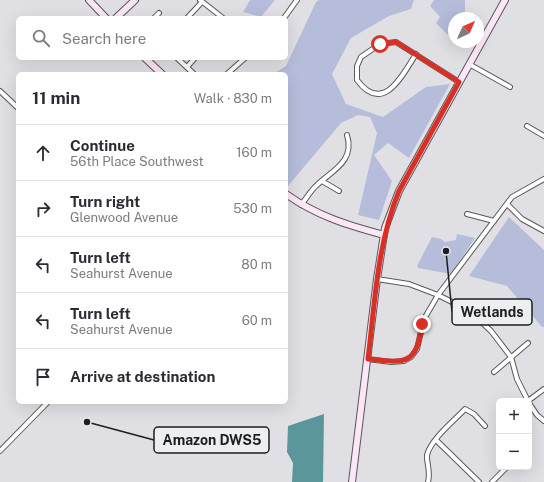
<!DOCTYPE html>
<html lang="en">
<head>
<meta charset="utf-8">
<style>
  :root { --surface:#fff; --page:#f7f7f7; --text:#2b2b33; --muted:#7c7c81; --line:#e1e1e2 }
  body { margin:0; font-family:"Public Sans",sans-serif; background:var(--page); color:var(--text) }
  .controls { position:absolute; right:12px; bottom:12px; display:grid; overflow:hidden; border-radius:6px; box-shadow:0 4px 16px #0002 }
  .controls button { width:36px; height:36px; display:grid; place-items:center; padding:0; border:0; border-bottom:1px solid var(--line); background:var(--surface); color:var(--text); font:20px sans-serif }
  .compass { position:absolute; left:448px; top:12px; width:36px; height:36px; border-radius:50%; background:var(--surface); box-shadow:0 4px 16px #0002; rotate:45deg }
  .stop { position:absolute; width:12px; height:12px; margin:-9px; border:3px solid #d93025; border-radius:50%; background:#fff }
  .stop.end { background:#d93025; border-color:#fff; box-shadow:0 1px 4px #0008 }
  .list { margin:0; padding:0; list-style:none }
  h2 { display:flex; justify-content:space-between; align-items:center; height:52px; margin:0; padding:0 16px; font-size:17px }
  h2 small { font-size:13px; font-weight:400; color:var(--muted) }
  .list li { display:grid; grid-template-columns:26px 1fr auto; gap:12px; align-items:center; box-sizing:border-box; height:56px; padding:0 16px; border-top:1px solid var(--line) }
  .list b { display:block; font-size:15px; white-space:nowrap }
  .list p { margin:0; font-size:13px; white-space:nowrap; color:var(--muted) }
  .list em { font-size:13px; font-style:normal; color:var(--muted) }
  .icon { flex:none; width:22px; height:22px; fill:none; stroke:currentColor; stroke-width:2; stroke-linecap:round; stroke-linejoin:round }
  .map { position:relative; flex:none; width:544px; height:482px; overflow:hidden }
  .search { position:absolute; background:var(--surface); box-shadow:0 4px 16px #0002; left:16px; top:16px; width:272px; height:44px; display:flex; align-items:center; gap:10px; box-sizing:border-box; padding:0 14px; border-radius:6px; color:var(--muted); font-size:15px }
  .panel { position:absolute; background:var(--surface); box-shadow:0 4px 16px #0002; left:16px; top:72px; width:272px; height:332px; border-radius:6px }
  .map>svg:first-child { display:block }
  .green { fill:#b6bddb }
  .water { fill:#5b979a }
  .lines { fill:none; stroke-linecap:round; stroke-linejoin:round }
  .street-casing { stroke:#58595c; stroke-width:6 }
  .secondary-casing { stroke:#58595c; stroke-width:8 }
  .street { stroke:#fff; stroke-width:4 }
  .secondary { stroke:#fde6f5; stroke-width:6 }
  .route { stroke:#d93025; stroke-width:5 }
  .leader { fill:none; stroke:#1d1e1f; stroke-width:1.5 }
  .callout-dot { fill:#1d1e1f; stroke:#edeef1; stroke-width:1.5 }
  .callout { fill:#edeef1; stroke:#1d1e1f; stroke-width:1.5 }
  .callout-label { font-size:14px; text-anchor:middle; font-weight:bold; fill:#1d1e1f }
</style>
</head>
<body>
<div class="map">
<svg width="544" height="482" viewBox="0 0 544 482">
  <rect width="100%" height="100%" fill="#e0e0e4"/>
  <g class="green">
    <polygon points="250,0 275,0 261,17 243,12"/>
    <polygon points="319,0 414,0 411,9 389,16 351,38 332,74 346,104 383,117 426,87 450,84 409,158 388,143 374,155 392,181 379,220 358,215 377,133 370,117 358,115 341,123 288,186 286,185 286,74 273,74 286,66 316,2"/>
    <polygon points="434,0 465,0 465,15 462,18 454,18 454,28 448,35 436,23 440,17 430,6"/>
    <polygon points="509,217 544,250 544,327 542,327 507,286 469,276"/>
    <polygon points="457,234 475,238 451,274 418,268 417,266 432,237 441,239 445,242 456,240"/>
  </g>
  <polygon class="water" points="324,414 323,482 292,482 293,463 287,452 288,426"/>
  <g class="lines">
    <g class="street-casing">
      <g id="street">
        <polyline points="200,0 223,18"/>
        <polyline points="154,18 159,13"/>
        <polyline points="187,18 202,2"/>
        <polyline points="284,18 297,0"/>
        <path d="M416,54C402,76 383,115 357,80V66L361,57L380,44L396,42L459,82"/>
        <polyline points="177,58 194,74"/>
        <polyline points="469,64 510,87"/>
        <polyline points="187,67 195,58"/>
        <polyline points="227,74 245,58"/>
        <polyline points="0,91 18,108"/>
        <polyline points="527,126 544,136"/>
        <polyline points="322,181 339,191"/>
        <polyline points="507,204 522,219 544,231"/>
        <path d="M301,205C306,199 311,190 317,185C333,170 355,161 347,135"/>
        <polyline points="467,214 494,221"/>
        <polyline points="377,279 409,284 438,295 464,308 476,317 491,331 511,357 517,379 528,401 544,389"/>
        <polyline points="368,359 391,362 404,361 411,357 417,349 424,319 438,295 512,197 544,179"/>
        <polyline points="494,372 528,343"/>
        <polyline points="529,403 537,415 544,421"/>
        <polyline points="436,440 479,482"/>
        <polyline points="0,451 48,402"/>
        <path d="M428,482C431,471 426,461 427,455C431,439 454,421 465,409L474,414L485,426"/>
        <polyline points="492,482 507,467"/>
      </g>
    </g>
    <g class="secondary-casing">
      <g id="secondary">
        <polyline points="89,0 106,18"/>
        <polyline points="116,18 135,0"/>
        <polyline points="145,58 162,74"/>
        <path d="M286,194C317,216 347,225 384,235"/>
        <polyline points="352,482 377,279 385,228 399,191 505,0"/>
      </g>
    </g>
    <use href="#street" class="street"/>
    <use href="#secondary" class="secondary"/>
  </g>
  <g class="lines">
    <path class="route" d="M380,44L396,42L459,82L399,191C377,245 375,302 368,359C405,363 417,366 422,324"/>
  </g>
  <path class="leader" d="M446 251L452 312M87 422L154 440"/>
  <g class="callout-dot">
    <circle cx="446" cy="251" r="4"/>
    <circle cx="87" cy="422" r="4"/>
  </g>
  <g class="callout">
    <rect x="452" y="299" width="80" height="26" rx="4"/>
    <rect x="154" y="427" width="115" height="26" rx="4"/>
  </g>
  <g class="callout-label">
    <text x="492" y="317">Wetlands</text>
    <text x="212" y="445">Amazon DWS5</text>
  </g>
</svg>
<div class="controls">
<button>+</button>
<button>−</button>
</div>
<svg class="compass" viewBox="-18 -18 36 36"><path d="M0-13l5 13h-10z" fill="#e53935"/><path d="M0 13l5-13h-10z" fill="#7c7c81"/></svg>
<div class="stop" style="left:380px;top:44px"></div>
<div class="stop end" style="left:422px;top:324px"></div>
<div class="search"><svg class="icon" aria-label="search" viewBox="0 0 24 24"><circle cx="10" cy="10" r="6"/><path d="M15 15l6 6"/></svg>Search here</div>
<section class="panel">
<h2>11 min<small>Walk · 830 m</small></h2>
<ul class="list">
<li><svg class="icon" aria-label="ahead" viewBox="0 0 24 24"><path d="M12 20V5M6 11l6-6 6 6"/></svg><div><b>Continue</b><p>56th Place Southwest</p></div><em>160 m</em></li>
<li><svg class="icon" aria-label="right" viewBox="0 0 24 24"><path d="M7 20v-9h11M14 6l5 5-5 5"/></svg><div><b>Turn right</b><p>Glenwood Avenue</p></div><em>530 m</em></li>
<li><svg class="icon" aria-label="left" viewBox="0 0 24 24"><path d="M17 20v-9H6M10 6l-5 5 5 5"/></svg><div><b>Turn left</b><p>Seahurst Avenue</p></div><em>80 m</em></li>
<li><svg class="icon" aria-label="left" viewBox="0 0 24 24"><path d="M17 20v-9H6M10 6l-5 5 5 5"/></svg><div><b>Turn left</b><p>Seahurst Avenue</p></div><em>60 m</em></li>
<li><svg class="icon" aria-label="arrive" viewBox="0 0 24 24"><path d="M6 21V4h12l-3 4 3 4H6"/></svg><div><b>Arrive at destination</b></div></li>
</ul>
</section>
</div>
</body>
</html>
